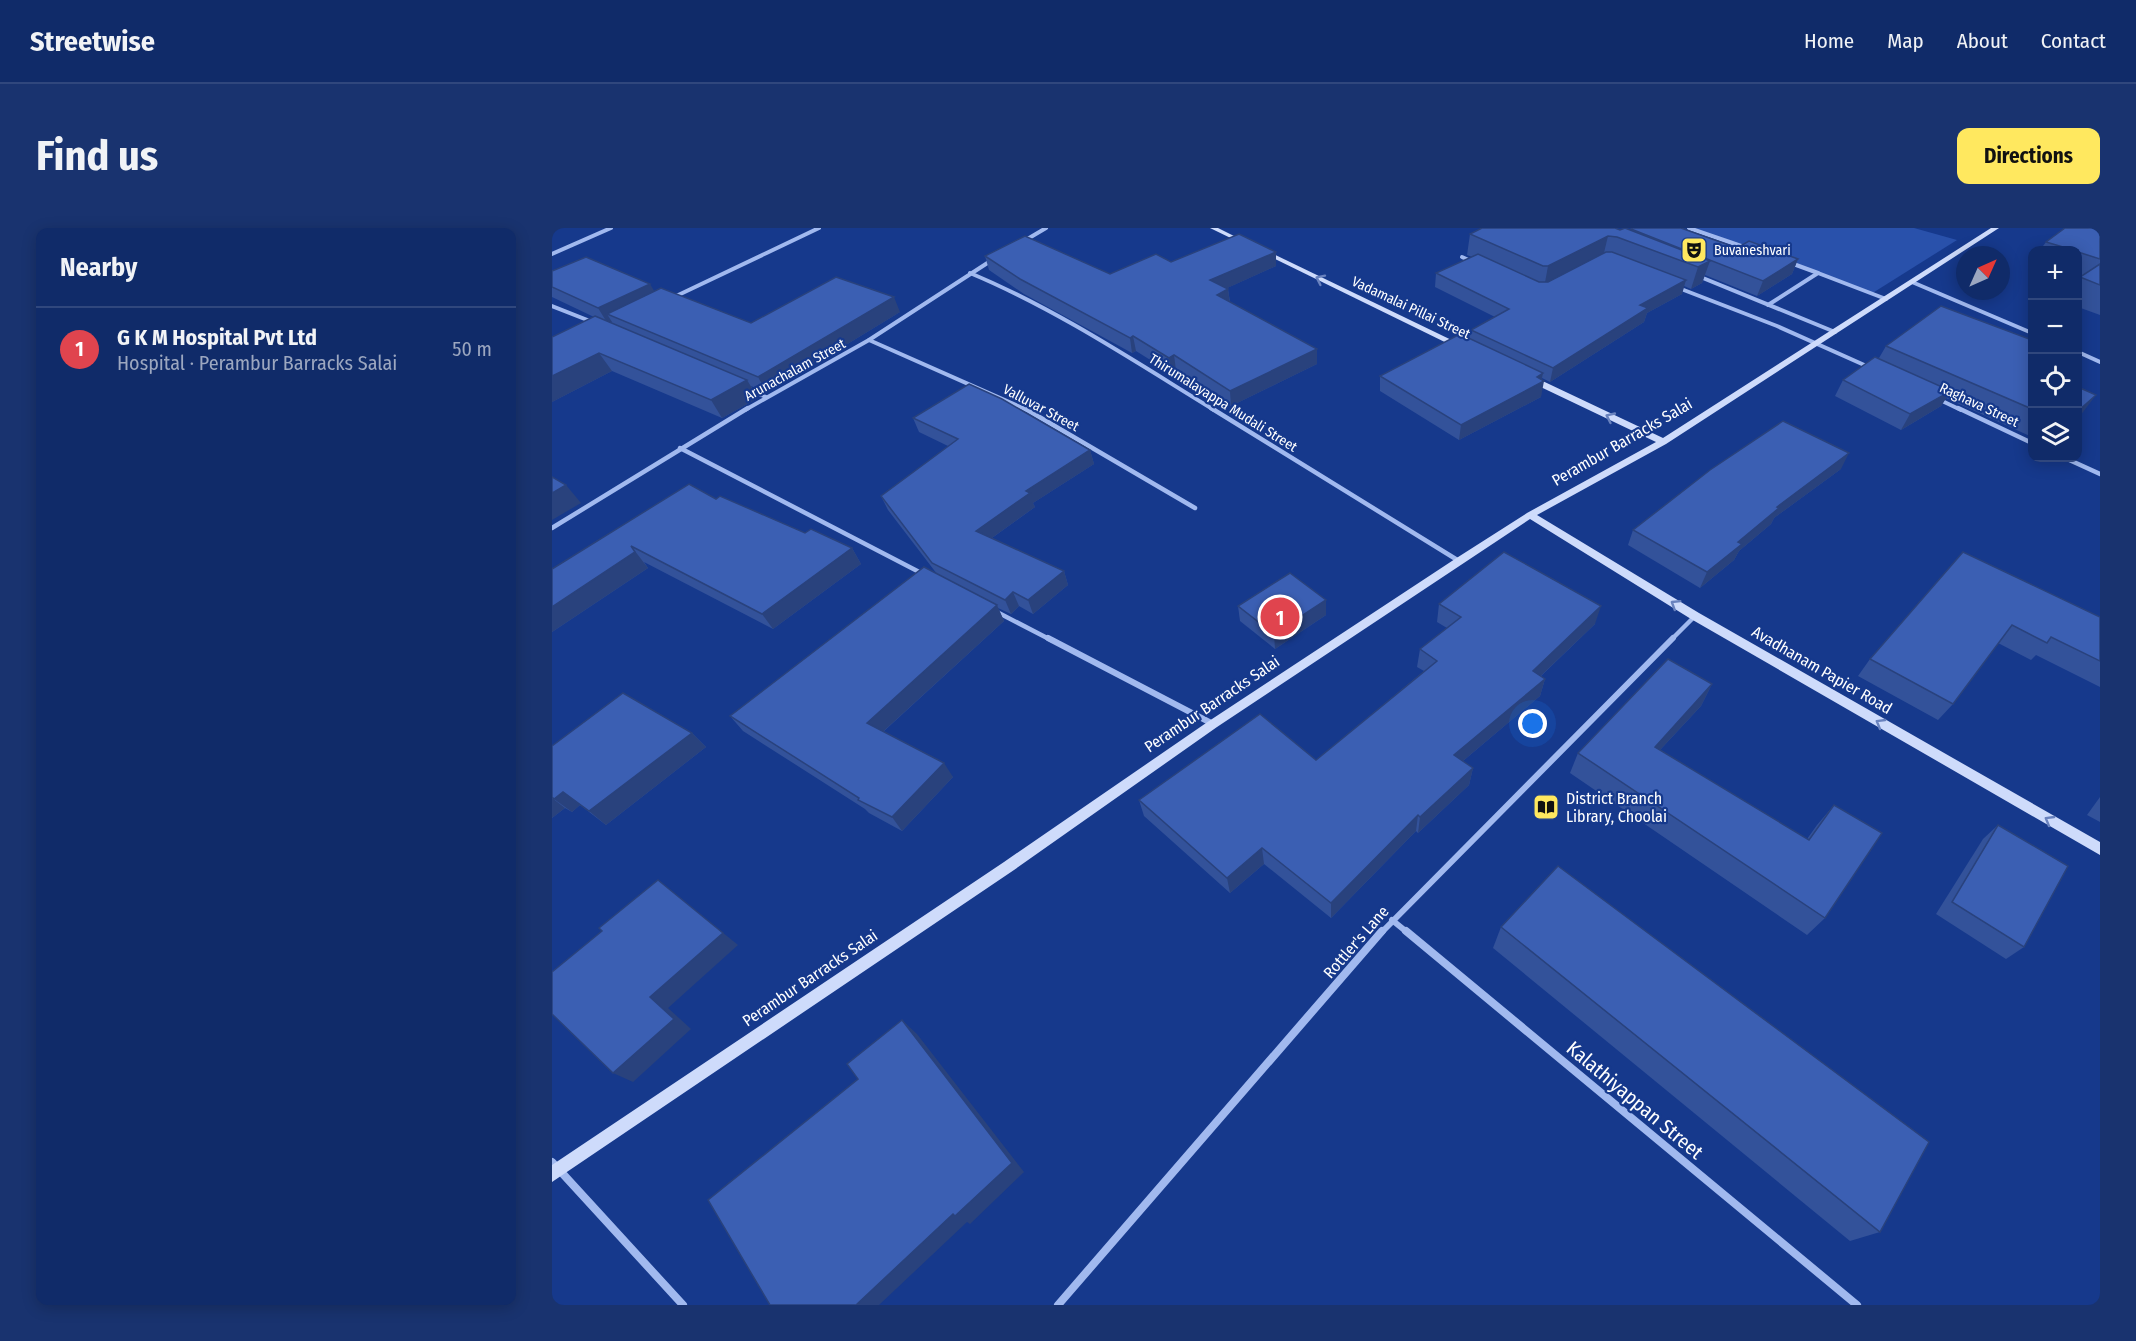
<!DOCTYPE html>
<html lang="en">
<head>
<meta charset="utf-8">
<style>
  :root { --surface:#102b69; --page:#19336f; --text:#f1f3f6; --muted:#9ca7c0; --line:#30477d; --accent:#ffe85f }
  body { margin:0; font-family:"Fira Sans Condensed",sans-serif; background:var(--page); color:var(--text) }
  .controls { position:absolute; right:18px; top:18px; display:grid; overflow:hidden; border-radius:12px; box-shadow:0 3px 15px #0003 }
  .controls button { width:54px; height:54px; display:grid; place-items:center; padding:0; border:0; border-bottom:2px solid var(--line); background:var(--surface); color:var(--text); font:30px sans-serif }
  .compass { position:absolute; left:1404px; top:18px; width:54px; height:54px; border-radius:50%; background:var(--surface); box-shadow:0 3px 15px #0003; rotate:45deg }
  .you { position:absolute; left:981px; top:496px; width:21px; height:21px; margin:-15px; border:4px solid #fff; border-radius:50%; background:#1a73e8; box-shadow:0 0 0 9px #1a73e833 }
  .badge { display:grid; place-items:center; width:39px; height:39px; border-radius:50%; background:var(--accent); color:#fff; font-size:20px; font-weight:700 }
  .pin { position:absolute; translate:-50% -50%; border:3px solid #fff; box-shadow:0 2px 6px #0006 }
  .list { margin:0; padding:0; list-style:none }
  h2 { display:flex; justify-content:space-between; align-items:center; height:78px; margin:0; padding:0 24px; font-size:26px }
  h2 small { font-size:20px; font-weight:400; color:var(--muted) }
  .list li { display:grid; grid-template-columns:39px 1fr auto; gap:18px; align-items:center; box-sizing:border-box; height:84px; padding:0 24px; border-top:2px solid var(--line) }
  .list b { display:block; font-size:22px; white-space:nowrap }
  .list p { margin:0; font-size:20px; white-space:nowrap; color:var(--muted) }
  .list em { font-size:20px; font-style:normal; color:var(--muted) }
  .icon { flex:none; width:33px; height:33px; fill:none; stroke:currentColor; stroke-width:2; stroke-linecap:round; stroke-linejoin:round }
  .map { position:relative; flex:none; width:1548px; height:1077px; overflow:hidden; border-radius:12px }
  header { display:flex; align-items:center; gap:36px; box-sizing:border-box; height:84px; padding:0 30px; background:var(--surface); border-bottom:2px solid var(--line) }
  header strong { font-size:28px }
  nav { display:flex; gap:33px; margin-inline-start:auto; font-size:21px }
  .intro { display:flex; align-items:center; justify-content:space-between; box-sizing:border-box; height:144px; padding:0 36px }
  h1 { margin:0; font-size:42px }
  .button { padding:15px 27px; border-radius:12px; background:var(--accent); color:#111; font-size:21px; font-weight:700 }
  main { display:flex; gap:36px; padding:0 36px }
  aside { flex:1; background:var(--surface); border-radius:12px; box-shadow:0 3px 15px #0003 }
  .map>svg:first-child { display:block }
  .green { fill:#2951ab }
  .lines { fill:none; stroke-linecap:round; stroke-linejoin:round }
  .street-far3 { stroke:#a1b9ef; stroke-width:4 }
  .street-far2 { stroke:#a1b9ef; stroke-width:4.5 }
  .street-far1 { stroke:#a1b9ef; stroke-width:6 }
  .street { stroke:#a1b9ef; stroke-width:8 }
  .secondary { fill:#cedbfb; fill-rule:evenodd }
  .wall { fill:#33529a }
  .shaded-wall { fill:#29427d }
  .building { fill:#3b5fb3; stroke:#29427d; stroke-width:1.5 }
  .oneway { stroke:#6982be }
  .labels { text-anchor:middle; dominant-baseline:central; stroke-width:4.5; stroke-linejoin:round; paint-order:stroke }
  .far-poi-label { font-size:14px; fill:#fff; stroke:#16398c; text-anchor:start }
  .far-street-label { font-size:14px; fill:#fff; stroke:#16398c }
  .street-label { font-size:16px; fill:#fff; stroke:#16398c }
  .poi-label { font-size:16px; fill:#fff; stroke:#16398c; text-anchor:start }
  .near-street-label { font-size:20px; fill:#fff; stroke:#16398c }
</style>
</head>
<body>
<header>
<strong>Streetwise</strong>
<nav><a>Home</a><a>Map</a><a>About</a><a>Contact</a></nav>
</header>
<div class="intro"><h1>Find us</h1><a class="button">Directions</a></div>
<main>
<aside>
<h2>Nearby<small></small></h2>
<ul class="list">
<li><span class="badge" style="background:#e0444e">1</span><div><b>G K M Hospital Pvt Ltd</b><p>Hospital · Perambur Barracks Salai</p></div><em>50 m</em></li>
</ul>
</aside>
<div class="map">
<svg width="1548" height="1077" viewBox="0 0 1548 1077">
  <rect width="100%" height="100%" fill="#16398c"/>
  <polygon class="green" points="1137,0 1362,0 1405,12 1319,66"/>
  <g class="lines">
    <g class="street-far3">
      <polyline points="1137,0 1195,20"/>
      <polyline points="472,13 494,0"/>
      <polyline points="0,26 59,0"/>
      <polyline points="910,29 923,35"/>
      <polyline points="1236,34 1266,45"/>
      <path d="M418,45C504,81 582,133 662,182"/>
      <polyline points="1146,48 1283,104"/>
      <polyline points="1360,54 1480,105"/>
      <polyline points="1124,59 1225,98 1319,140"/>
      <polyline points="120,70 267,0"/>
      <polyline points="1216,77 1266,45 1334,71"/>
      <polyline points="0,78 43,95"/>
      <polyline points="317,112 475,182"/>
      <polyline points="1526,124 1548,134"/>
      <polyline points="195,161 214,169"/>
      <polyline points="1386,171 1409,182"/>
      <polyline points="193,182 317,112 440,32"/>
    </g>
    <g class="street-far2">
      <polyline points="472,180 643,280"/>
      <polyline points="659,180 907,333"/>
      <polyline points="1406,180 1480,215"/>
      <polyline points="128,220 373,347"/>
      <polyline points="1513,230 1548,246"/>
      <polyline points="0,300 196,180"/>
      <polyline points="443,383 499,412"/>
      <polyline points="1119,412 1143,388"/>
    </g>
    <g class="street-far1">
      <polyline points="496,410 661,496"/>
      <polyline points="840,692 856,705"/>
      <polyline points="829,705 1121,410"/>
    </g>
    <g class="street">
      <polyline points="854,703 1305,1077"/>
      <polyline points="0,934 131,1077"/>
      <polyline points="506,1077 830,703"/>
    </g>
    <g class="secondary">
      <polygon points="658,0 666,0 696,15 691,16"/>
      <polygon points="1439,0 1447,0 1114,216 985,287 1147,385 1548,614 1548,627 1139,391 978,291 665,499 462,642 0,954 0,937 452,634 657,493 903,331 975,285 1104,214 974,152 974,148 980,148 1111,210"/>
      <polygon points="707,21 711,21 914,119 907,121 707,23"/>
    </g>
  </g>
  <g class="wall">
    <polygon points="1548,0 1548,87 1526,79 1526,22 1488,22 1494,14"/>
    <polygon points="1079,1 1246,31 1240,46 1205,68 1153,47 1150,55 1139,61 1132,58 1130,66 1095,85 1092,94 998,154 990,150 989,169 907,212 828,163 828,148 917,110 919,102 943,89 883,59 884,45 920,29 915,27 918,6 1068,2 1078,2"/>
    <polygon points="433,28 558,46 619,34 724,38 675,60 676,61 678,74 765,121 765,136 679,178 624,142 619,145 584,123 580,125 472,66 437,42"/>
    <polygon points="0,43 102,63 199,95 348,84 215,165 199,158 206,170 170,190 60,143 0,174 42,89 0,69"/>
    <polygon points="1480,112 1480,209 1394,170 1389,178 1349,202 1283,168 1291,152 1327,130 1334,118"/>
    <polygon points="361,190 538,222 542,236 481,275 483,279 440,310 512,343 516,357 481,386 467,378 459,386 446,380 452,393 331,504 401,549 350,603 317,585 313,581 191,503 178,488 385,346 336,282 329,268 396,218 367,204"/>
    <polygon points="1289,241 1222,290 1219,296 1187,323 1182,332 1148,360 1076,317 1081,302"/>
    <polygon points="164,271 253,305 300,320 309,336 221,401 92,334 96,340 0,404 0,341"/>
    <polygon points="1411,324 1548,389 1548,459 1484,427 1479,432 1446,415 1401,476 1386,492 1306,448 1318,431"/>
    <polygon points="887,376 1043,396 989,448 993,451 988,468 911,533 921,540 917,557 866,605 864,603 779,690 712,636 678,665 592,588 587,572 764,532 872,443 865,439 868,421 895,400 885,394"/>
    <polygon points="686,378 774,387 723,421 688,393"/>
    <polygon points="1160,456 1149,478 1108,522 1255,611 1265,597 1282,577 1273,690 1255,707 1018,545 1026,525"/>
    <polygon points="140,505 154,519 54,597 28,577 20,584 13,580 0,590 0,518"/>
    <polygon points="1548,569 1548,594 1535,587"/>
    <polygon points="1446,597 1472,719 1454,731 1384,686 1431,611"/>
    <polygon points="949,699 1328,1004 1298,1013 941,720"/>
  </g>
  <g class="shaded-wall">
    <polygon points="1056,8 1051,29 992,60 996,38"/>
    <polygon points="724,24 724,38 660,67 658,52"/>
    <polygon points="1246,31 1240,46 1205,68 1211,53"/>
    <polygon points="1158,33 1150,55 1139,61 1146,39"/>
    <polygon points="1134,52 1130,66 1095,85 1092,94 998,154 1001,140 1088,77"/>
    <polygon points="98,56 107,71 55,86 60,94 56,96 46,80"/>
    <polygon points="676,61 678,76 665,67"/>
    <polygon points="342,69 348,84 215,165 206,149"/>
    <polygon points="581,108 584,123 580,125 578,110"/>
    <polygon points="765,121 765,136 679,178 678,163"/>
    <polygon points="47,125 60,143 0,174 0,148"/>
    <polygon points="622,127 624,142 619,145 617,130"/>
    <polygon points="991,145 989,155 992,153 989,169 907,212 909,197"/>
    <polygon points="195,152 206,170 170,190 159,172"/>
    <polygon points="1399,163 1389,178 1349,202 1358,186"/>
    <polygon points="1544,167 1528,188 1526,190 1526,183"/>
    <polygon points="538,222 542,236 481,275 483,279 430,317 424,303 474,263"/>
    <polygon points="1297,225 1289,241 1222,290 1219,296 1187,323 1182,332 1148,360 1155,344 1186,314 1225,279"/>
    <polygon points="14,257 29,275 0,292 0,265"/>
    <polygon points="79,318 96,340 0,404 0,379"/>
    <polygon points="300,320 309,336 221,401 210,386"/>
    <polygon points="512,343 516,357 481,386 476,372"/>
    <polygon points="461,364 467,378 459,386 453,372"/>
    <polygon points="774,372 774,387 723,421 722,406"/>
    <polygon points="445,377 452,393 324,510 315,495"/>
    <polygon points="1049,378 1043,396 976,460 981,443"/>
    <polygon points="993,451 988,468 899,543 902,527"/>
    <polygon points="1160,456 1149,478 1092,539 1103,519"/>
    <polygon points="140,505 154,519 54,597 37,583"/>
    <polygon points="392,535 401,549 350,603 340,589"/>
    <polygon points="921,540 917,557 866,605 868,589"/>
    <polygon points="11,564 28,577 20,584 2,571"/>
    <polygon points="0,570 13,580 0,590"/>
    <polygon points="866,587 864,603 779,690 779,675"/>
    <polygon points="710,620 712,636 678,665 675,650"/>
    <polygon points="106,652 186,717 116,780 139,801 81,854 61,845 98,769"/>
    <polygon points="350,792 365,806 472,944 418,996 415,994 327,1077 304,1077"/>
  </g>
  <g class="building">
    <polygon points="930,0 1063,0 1068,2 1073,0 1158,33 1146,39 1065,9 1056,8 996,38 991,38 918,6"/>
    <polygon points="1080,0 1129,0 1185,20 1197,13 1246,31 1211,53 1079,1"/>
    <polygon points="1513,0 1548,0 1548,31 1526,24 1526,22 1521,22 1494,14"/>
    <polygon points="687,6 724,24 658,52 676,61 665,67 765,121 678,163 622,127 617,130 581,108 578,110 468,51 433,28 473,8 558,46 604,26 619,34"/>
    <polygon points="1054,24 1060,24 1134,52 1088,77 1096,80 1001,140 919,102 957,81 884,45 926,26 987,54 996,54"/>
    <polygon points="34,29 98,56 46,80 0,59 0,43"/>
    <polygon points="1548,36 1548,57 1528,49"/>
    <polygon points="284,49 342,69 206,149 55,86 109,60 199,95"/>
    <polygon points="1389,78 1480,112 1480,181 1334,118"/>
    <polygon points="43,88 195,152 159,172 47,125 0,148 0,109"/>
    <polygon points="908,106 991,145 985,149 992,153 909,197 828,148"/>
    <polygon points="1323,129 1399,163 1358,186 1291,152"/>
    <polygon points="417,156 450,171 538,222 474,263 478,265 424,303 512,343 476,372 461,364 453,372 380,335 329,268 406,211 361,190"/>
    <polygon points="1526,159 1544,167 1526,183"/>
    <polygon points="1231,193 1297,225 1225,279 1227,280 1186,314 1190,316 1155,344 1081,302 1158,242"/>
    <polygon points="0,249 14,257 0,265"/>
    <polygon points="137,256 164,271 168,268 253,305 259,301 300,320 210,386 79,318 83,324 0,379 0,341"/>
    <polygon points="952,324 1049,378 981,443 993,451 902,527 921,540 868,589 866,587 779,675 710,620 675,650 587,572 708,486 764,532 885,433 868,421 909,389 887,376"/>
    <polygon points="1411,324 1548,389 1548,433 1499,409 1495,415 1460,397 1401,476 1318,431"/>
    <polygon points="372,339 445,377 315,495 392,535 340,589 306,572 307,570 178,488"/>
    <polygon points="738,345 774,372 722,406 686,378"/>
    <polygon points="1116,431 1160,456 1103,519 1257,612 1282,577 1330,605 1273,690 1026,525"/>
    <polygon points="71,465 140,505 37,583 11,564 2,571 0,569 0,518"/>
    <polygon points="1446,597 1516,638 1472,719 1400,674"/>
    <polygon points="1006,638 1377,914 1328,1004 949,699"/>
    <polygon points="106,652 171,705 98,769 122,791 61,845 0,786 0,744 50,703 47,700"/>
    <polygon points="350,792 460,935 403,988 401,986 304,1077 218,1077 156,972 306,851 295,836"/>
  </g>
  <defs><path id="oneway-chevron" d="M-2-3.5L2.5 0L-2 3.5" fill="none" stroke-width="1.6" stroke-linecap="round" stroke-linejoin="round" transform="scale(1.5)"/></defs>
  <g class="oneway">
    <use href="#oneway-chevron" transform="translate(768 51) rotate(-154)"/>
    <use href="#oneway-chevron" transform="translate(1058 189) rotate(-155)"/>
    <use href="#oneway-chevron" transform="translate(1123 376) rotate(-148)"/>
    <use href="#oneway-chevron" transform="translate(1328 495) rotate(-150)"/>
    <use href="#oneway-chevron" transform="translate(1497 592) rotate(-150)"/>
  </g>
  <defs>
    <g id="theatre-square" transform="scale(1.35)"><rect x="-9" y="-9" width="18" height="18" rx="4" fill="#ffe85f" stroke="#16398c"/><path d="M-5-5.5Q0-4 5-5.5V0Q5 5 0 6Q-5 5-5 0ZM-3.3-2.5H-1v1.5H-3.3ZM1-2.5H3.3v1.5H1ZM-2.8 1Q0 5.5 2.8 1Z" fill="#111"/></g>
    <g id="library-square" transform="scale(1.35)"><rect x="-9" y="-9" width="18" height="18" rx="4" fill="#ffe85f" stroke="#16398c"/><path d="M-6-4Q-3-5.5-.7-3.5V5Q-3 3-6 4ZM6-4Q3-5.5 .7-3.5V5Q3 3 6 4Z" fill="#111"/></g>
  </defs>
  <g fill-rule="evenodd">
    <use href="#theatre-square" x="1142" y="22"/>
    <use href="#library-square" x="994" y="579"/>
  </g>
  <g class="labels">
    <g class="far-poi-label">
      <text x="1162" y="22">Buvaneshvari</text>
    </g>
    <g class="far-street-label">
      <text transform="translate(859 80) rotate(25)">Vadamalai Pillai Street</text>
      <text transform="translate(243 142) rotate(-29)">Arunachalam Street</text>
      <text transform="translate(671 175) rotate(32)">Thirumalayappa Mudali Street</text>
      <text transform="translate(1427 177) rotate(25)">Raghava Street</text>
      <text transform="translate(489 180) rotate(28)">Valluvar Street</text>
    </g>
    <g class="street-label">
      <text transform="translate(1070 214) rotate(-30)">Perambur Barracks Salai</text>
      <text transform="translate(1270 442) rotate(30)">Avadhanam Papier Road</text>
      <text transform="translate(660 476) rotate(-34)">Perambur Barracks Salai</text>
      <text transform="translate(804 714) rotate(-49)">Rottler's Lane</text>
      <text transform="translate(258 750) rotate(-34)">Perambur Barracks Salai</text>
    </g>
    <g class="poi-label">
      <text x="1014" y="570">District Branch<tspan x="1014" dy="18">Library, Choolai</tspan></text>
    </g>
    <g class="near-street-label">
      <text transform="translate(1083 872) rotate(40)">Kalathiyappan Street</text>
    </g>
  </g>
</svg>
<div class="controls">
<button>+</button>
<button>−</button>
<button><svg class="icon" aria-label="locate" viewBox="0 0 24 24"><circle cx="12" cy="12" r="6"/><path d="M12 2v4M12 18v4M2 12h4M18 12h4"/></svg></button>
<button><svg class="icon" aria-label="layers" viewBox="0 0 24 24"><path d="M12 4l9 5-9 5-9-5zM3 14l9 5 9-5"/></svg></button>
</div>
<svg class="compass" viewBox="-18 -18 36 36"><path d="M0-13l5 13h-10z" fill="#e53935"/><path d="M0 13l5-13h-10z" fill="#9ca7c0"/></svg>
<div class="you"></div>
<div class="pin badge" style="left:728px;top:389px;background:#e0444e">1</div>
</div>
</main>
</body>
</html>
